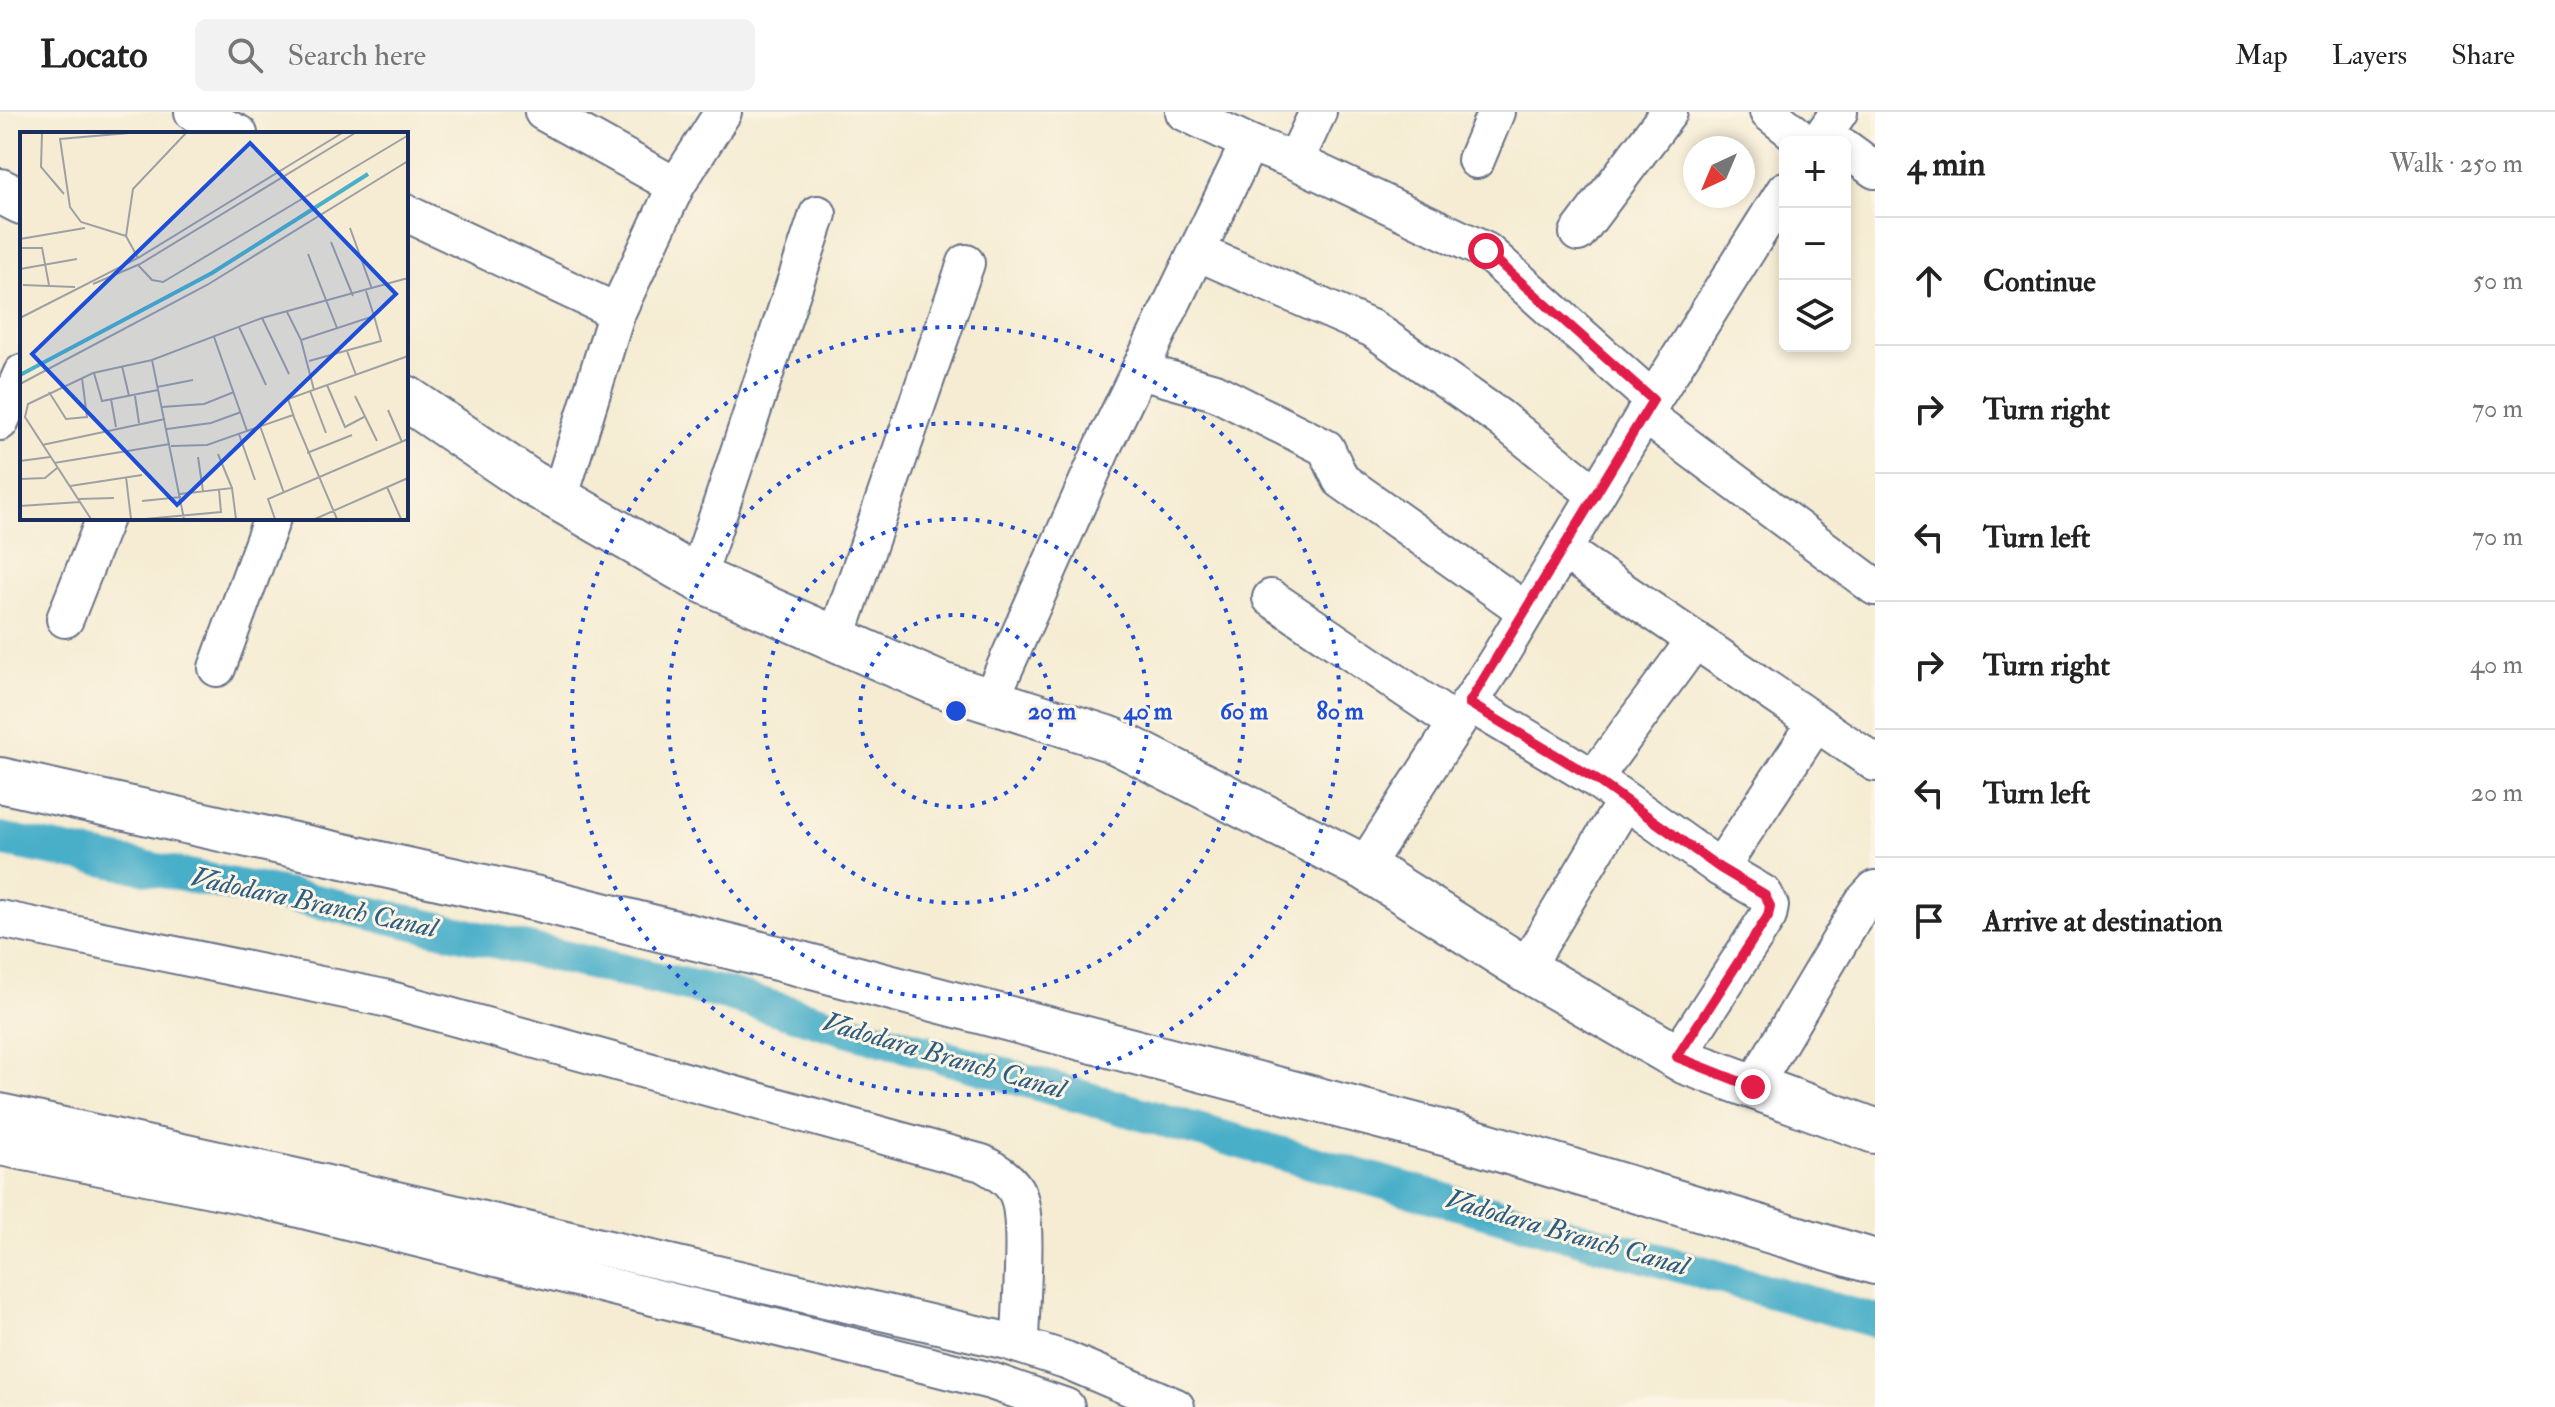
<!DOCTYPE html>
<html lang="en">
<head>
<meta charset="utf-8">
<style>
  :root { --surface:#fff; --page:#f2f2f2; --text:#222; --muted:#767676; --line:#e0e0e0 }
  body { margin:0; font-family:"IM FELL Double Pica",serif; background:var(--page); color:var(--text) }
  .controls { position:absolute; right:24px; top:24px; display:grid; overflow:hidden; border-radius:12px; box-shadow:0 4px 12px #0003 }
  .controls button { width:72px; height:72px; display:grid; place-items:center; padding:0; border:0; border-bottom:2px solid var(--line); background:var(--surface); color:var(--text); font:40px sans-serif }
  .compass { position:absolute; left:1683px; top:24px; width:72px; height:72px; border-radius:50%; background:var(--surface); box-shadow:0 4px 12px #0003; rotate:224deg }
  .stop { position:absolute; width:24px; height:24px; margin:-18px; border:6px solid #e11d48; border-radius:50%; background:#fff }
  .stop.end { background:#e11d48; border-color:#fff; box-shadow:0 2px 8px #0008 }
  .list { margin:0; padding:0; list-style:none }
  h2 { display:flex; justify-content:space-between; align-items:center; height:104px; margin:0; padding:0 32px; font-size:34px }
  h2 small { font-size:26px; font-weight:400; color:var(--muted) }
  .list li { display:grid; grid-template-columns:52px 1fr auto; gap:24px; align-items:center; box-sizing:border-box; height:128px; padding:0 32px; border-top:2px solid var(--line) }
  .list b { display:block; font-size:30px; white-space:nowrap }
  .list em { font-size:26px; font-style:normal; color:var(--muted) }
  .icon { flex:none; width:44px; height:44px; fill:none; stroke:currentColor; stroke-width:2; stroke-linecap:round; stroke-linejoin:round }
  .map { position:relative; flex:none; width:1875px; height:1295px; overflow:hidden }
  header { display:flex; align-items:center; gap:48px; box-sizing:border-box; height:112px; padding:0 40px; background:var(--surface); border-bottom:2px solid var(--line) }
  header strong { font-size:38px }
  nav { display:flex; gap:44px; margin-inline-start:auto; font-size:28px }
  .search { width:560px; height:72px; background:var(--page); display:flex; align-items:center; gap:20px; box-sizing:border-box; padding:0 28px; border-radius:12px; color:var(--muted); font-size:30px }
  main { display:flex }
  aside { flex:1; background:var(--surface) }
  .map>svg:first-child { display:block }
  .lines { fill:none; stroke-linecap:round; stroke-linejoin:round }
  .canal { stroke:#4aafc9; stroke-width:34 }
  .minor-casing { stroke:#677187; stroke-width:40 }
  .tertiary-casing { stroke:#677187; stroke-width:48 }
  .minor { stroke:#fff; stroke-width:36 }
  .tertiary { stroke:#fff; stroke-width:44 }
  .route { stroke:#e11d48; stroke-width:10 }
  .ring { fill:none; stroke:#1d4ed8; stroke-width:4; stroke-dasharray:4 8 }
  .labels { text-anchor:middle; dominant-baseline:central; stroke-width:6; stroke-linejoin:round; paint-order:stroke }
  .water-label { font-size:28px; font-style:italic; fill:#2b5c83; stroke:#fcf5e5 }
  .inset-river { fill:none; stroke:#4aafc9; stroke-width:4 }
  .inset-road { fill:none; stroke:#9ea0a4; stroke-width:2 }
  .view { fill:#1d4ed8; fill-opacity:0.15; stroke:#1d4ed8; stroke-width:4 }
  .inset-edge { fill:none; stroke:#1b2f5e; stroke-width:4 }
  .centre { fill:#1d4ed8; stroke:#fcf5e5; stroke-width:4 }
  .ring-label { font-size:24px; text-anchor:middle; font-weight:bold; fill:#1d4ed8; stroke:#fcf5e5; stroke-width:6; stroke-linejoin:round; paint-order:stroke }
</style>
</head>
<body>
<header>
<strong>Locato</strong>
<div class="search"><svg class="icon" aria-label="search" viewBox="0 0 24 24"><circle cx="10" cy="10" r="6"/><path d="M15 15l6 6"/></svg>Search here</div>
<nav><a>Map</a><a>Layers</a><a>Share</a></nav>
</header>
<main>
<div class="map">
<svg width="1875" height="1295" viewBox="0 0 1875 1295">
  <rect width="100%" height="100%" fill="#fcf5e5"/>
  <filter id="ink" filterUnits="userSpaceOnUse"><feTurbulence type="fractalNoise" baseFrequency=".0125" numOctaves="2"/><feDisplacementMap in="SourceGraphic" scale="16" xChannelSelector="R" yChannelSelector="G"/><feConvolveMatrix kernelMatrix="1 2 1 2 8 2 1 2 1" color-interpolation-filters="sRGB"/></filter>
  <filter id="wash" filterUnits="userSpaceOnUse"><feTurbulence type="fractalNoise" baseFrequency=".006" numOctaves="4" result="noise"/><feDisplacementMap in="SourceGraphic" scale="32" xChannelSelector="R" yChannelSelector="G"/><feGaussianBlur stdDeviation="1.8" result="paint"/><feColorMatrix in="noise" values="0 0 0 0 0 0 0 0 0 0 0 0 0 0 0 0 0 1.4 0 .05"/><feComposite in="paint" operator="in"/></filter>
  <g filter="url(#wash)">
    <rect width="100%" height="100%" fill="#f5ecd3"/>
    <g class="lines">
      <polyline class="canal" points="0,727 330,792 726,882 1169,1010 1875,1209"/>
    </g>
  </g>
  <g filter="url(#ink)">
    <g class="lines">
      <g class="minor-casing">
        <g id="minor">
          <polyline points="193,0 239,22"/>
          <polyline points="543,0 676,74"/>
          <polyline points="1184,0 1249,31"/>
          <polyline points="1768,0 1806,30"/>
          <polyline points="1818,30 1839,0"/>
          <polyline points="1845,36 1875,58"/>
          <polyline points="1476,48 1496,0"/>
          <polyline points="1295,49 1318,0"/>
          <polyline points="406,101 617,200 559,387"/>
          <polyline points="1578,121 1669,0"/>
          <polyline points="1197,140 1373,217 1500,306 1596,383"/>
          <polyline points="617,200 676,74 723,0"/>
          <polyline points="1140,259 1215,280 1326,336 1341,368 1526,499"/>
          <polyline points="1644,302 1875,475"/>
          <polyline points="0,310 22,261"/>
          <polyline points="1563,438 1875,651"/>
          <polyline points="697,466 818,102"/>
          <polyline points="1271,486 1456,611"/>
          <polyline points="65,507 105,406"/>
          <polyline points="836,527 966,151"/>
          <polyline points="217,556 272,406"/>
          <polyline points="990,589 1106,328 1249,31 1295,49 1486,139 1653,288"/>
          <polyline points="1469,591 1594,666 1720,756 1764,782 1770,794 1768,804 1677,945"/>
          <polyline points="1594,666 1695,528"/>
          <polyline points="1364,755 1496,550 1653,288 1785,78"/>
          <polyline points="1720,756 1816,611"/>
          <path d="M0,807L384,886L982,1051C995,1058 1012,1068 1018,1083C1029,1110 1020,1200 1020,1233"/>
          <polyline points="1525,857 1625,689"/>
          <polyline points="1753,975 1863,790 1875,777"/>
          <polyline points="0,1000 319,1070 1007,1229 1066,1248 1176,1295"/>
          <polyline points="0,1035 251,1085 991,1269 1066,1295"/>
        </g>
      </g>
      <g class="tertiary-casing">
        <g id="tertiary">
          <polyline points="0,79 22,90"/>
          <polyline points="406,286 530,370 697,466 941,573 1113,628 1364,755 1525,857 1686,950 1875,1019"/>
          <polyline points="0,668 538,787 797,851 1459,1025 1875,1150"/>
        </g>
      </g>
      <use href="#minor" class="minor"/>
      <use href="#tertiary" class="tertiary"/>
    </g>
  </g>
  <g class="lines" filter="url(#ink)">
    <polyline class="route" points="1486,139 1653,288 1469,591 1594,666 1720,756 1764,782 1770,794 1768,804 1677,945 1753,975"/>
  </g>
  <g class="ring">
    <circle cx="956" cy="599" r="96"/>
    <circle cx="956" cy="599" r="192"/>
    <circle cx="956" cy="599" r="288"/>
    <circle cx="956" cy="599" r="384"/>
  </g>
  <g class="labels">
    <g class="water-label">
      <text transform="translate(314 791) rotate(12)">Vadodara Branch Canal</text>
      <text transform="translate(944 944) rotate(16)">Vadodara Branch Canal</text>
      <text transform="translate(1567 1121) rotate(16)">Vadodara Branch Canal</text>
    </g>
  </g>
  <g transform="translate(20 20)">
    <rect width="388" height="388" fill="#f5ecd3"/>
    <path class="inset-river" d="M0,243L192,141L348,42"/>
    <path class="inset-road" d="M22,1L21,35L44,62M330,96L352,157M106,104L61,90L50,75L40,7L109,1M0,107L65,96M311,110L333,164M0,116H22L29,153M288,122L317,196M118,126L106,104L113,57L166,1M118,133L132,148L143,150L387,4M0,137L57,127M73,152L120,132L335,1M3,153L55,155M346,159L354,184M267,180L281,208L354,184L361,209L289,229M0,186L118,126L322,1M242,186L269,242M219,195L246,253M281,208L294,258M327,219L336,243M132,228L164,387M102,234L109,264M74,241L82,269L138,258M0,252L187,153L388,29M307,253L325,295L344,285M137,255L173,248M290,259L306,301M29,260L46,287L67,285L62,246M115,264L119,291M335,264L357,309M91,267L96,295M142,275L184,272L214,260M368,278L382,310M274,285L268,267L388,224M240,294L264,361M147,297L191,291L221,280M227,299L273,283L317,387M219,302L235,348M22,313L145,287M151,314L187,313L227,299L194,205M287,321L332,303M198,322L212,356M178,325L183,359M0,329L30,325M34,331L150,312M106,345L111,387M0,347L25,346L37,336M50,354L122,343M367,355L381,387M160,362L212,356L216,387M58,367L94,366M122,369L161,365M0,374L60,370M71,387L5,285L8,272L73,241L132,228L242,186L388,146M125,387L201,380L199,358M255,387L248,367L388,307M295,387L388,346"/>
    <path class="view" d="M230,11L376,162L157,373L12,222Z"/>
    <rect width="388" height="388" class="inset-edge"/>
  </g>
  <circle cx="956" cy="599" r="12" class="centre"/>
  <g class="ring-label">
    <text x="1052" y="607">20 m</text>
    <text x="1148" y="607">40 m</text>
    <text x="1244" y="607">60 m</text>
    <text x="1340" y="607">80 m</text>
  </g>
</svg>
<div class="controls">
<button>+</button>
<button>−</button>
<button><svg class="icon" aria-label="layers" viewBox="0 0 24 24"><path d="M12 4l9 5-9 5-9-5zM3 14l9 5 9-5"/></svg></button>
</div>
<svg class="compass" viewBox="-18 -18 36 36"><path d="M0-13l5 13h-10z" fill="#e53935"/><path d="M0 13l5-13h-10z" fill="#767676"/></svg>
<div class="stop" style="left:1486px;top:139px"></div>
<div class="stop end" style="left:1753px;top:975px"></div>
</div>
<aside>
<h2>4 min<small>Walk · 250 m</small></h2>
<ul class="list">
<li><svg class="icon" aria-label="ahead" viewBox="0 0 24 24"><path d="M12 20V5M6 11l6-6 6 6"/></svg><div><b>Continue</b></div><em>50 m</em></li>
<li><svg class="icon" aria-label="right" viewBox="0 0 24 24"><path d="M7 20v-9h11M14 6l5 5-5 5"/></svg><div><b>Turn right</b></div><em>70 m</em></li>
<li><svg class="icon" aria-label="left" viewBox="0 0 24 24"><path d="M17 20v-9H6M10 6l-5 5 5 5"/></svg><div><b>Turn left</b></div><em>70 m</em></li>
<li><svg class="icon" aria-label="right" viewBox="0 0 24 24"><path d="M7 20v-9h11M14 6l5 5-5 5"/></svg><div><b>Turn right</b></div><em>40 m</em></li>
<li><svg class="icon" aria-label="left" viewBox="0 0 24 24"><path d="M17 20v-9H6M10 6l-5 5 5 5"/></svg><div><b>Turn left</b></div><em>20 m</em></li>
<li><svg class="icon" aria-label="arrive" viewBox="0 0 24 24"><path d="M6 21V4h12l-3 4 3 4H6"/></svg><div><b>Arrive at destination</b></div></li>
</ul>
</aside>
</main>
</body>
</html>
